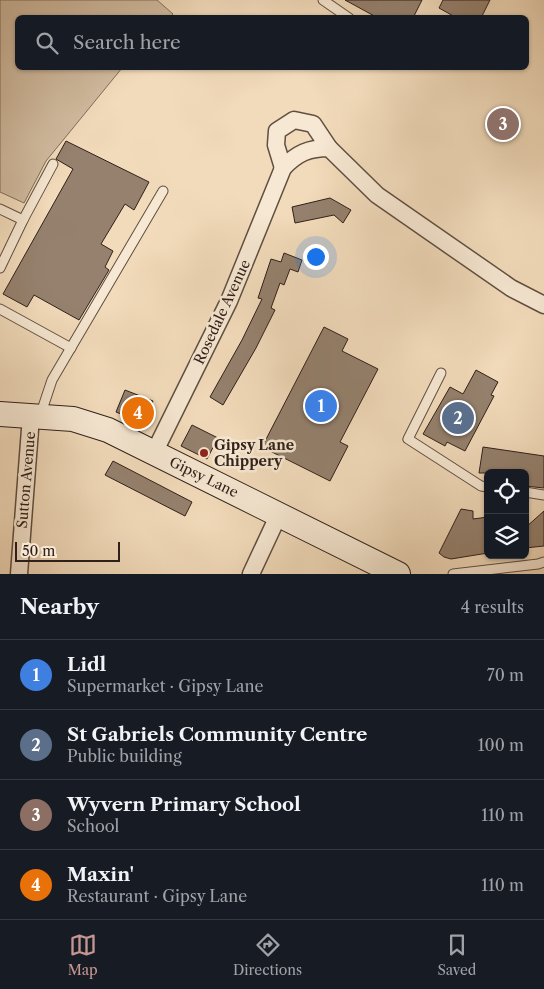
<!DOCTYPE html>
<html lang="en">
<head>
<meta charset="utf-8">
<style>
  :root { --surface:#171b24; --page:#20242c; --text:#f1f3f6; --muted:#9ea1a6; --line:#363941; --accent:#c59692 }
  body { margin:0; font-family:"Libre Caslon Text",serif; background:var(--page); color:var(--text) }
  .controls { position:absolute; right:15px; bottom:15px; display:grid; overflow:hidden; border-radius:8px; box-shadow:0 1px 4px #0004 }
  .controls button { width:45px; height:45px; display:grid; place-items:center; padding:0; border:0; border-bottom:1px solid var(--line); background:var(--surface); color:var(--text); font:25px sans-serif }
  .scale { position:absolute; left:15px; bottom:12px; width:105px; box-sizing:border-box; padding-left:5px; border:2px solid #30201a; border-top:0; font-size:14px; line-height:18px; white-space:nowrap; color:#30201a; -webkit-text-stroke:4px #f7e8d3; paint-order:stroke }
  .you { position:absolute; left:315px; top:256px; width:18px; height:18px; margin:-12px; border:4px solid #fff; border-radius:50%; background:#1a73e8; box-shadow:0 0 0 8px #1a73e833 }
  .badge { display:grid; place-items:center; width:32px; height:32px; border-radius:50%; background:var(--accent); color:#fff; font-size:16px; font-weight:700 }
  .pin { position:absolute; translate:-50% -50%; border:2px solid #fff; box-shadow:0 1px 5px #0006 }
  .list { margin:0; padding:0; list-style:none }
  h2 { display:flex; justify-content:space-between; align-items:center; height:65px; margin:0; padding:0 20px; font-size:21px }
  h2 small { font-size:16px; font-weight:400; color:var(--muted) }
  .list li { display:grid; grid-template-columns:32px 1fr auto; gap:15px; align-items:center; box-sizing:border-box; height:70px; padding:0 20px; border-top:1px solid var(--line) }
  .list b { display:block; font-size:19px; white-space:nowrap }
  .list p { margin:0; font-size:16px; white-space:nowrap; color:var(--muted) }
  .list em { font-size:16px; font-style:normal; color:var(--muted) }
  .icon { flex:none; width:28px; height:28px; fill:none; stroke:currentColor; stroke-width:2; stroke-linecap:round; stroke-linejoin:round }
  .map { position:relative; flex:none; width:544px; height:574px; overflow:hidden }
  .search { position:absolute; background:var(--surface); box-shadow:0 1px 4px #0004; left:15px; right:15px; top:15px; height:55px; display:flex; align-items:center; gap:12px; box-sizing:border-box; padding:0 18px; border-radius:8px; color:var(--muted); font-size:19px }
  .sheet { height:345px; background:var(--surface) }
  nav { display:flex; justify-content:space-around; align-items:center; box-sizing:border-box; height:70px; border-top:1px solid var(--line); background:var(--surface); font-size:14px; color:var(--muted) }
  nav a { display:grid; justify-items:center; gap:2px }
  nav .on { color:var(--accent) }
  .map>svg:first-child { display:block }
  .green { fill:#d1bba0; stroke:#806e5d }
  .building { fill:#95816e; stroke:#30201a }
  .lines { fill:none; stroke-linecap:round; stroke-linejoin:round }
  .lane-casing { stroke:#604f42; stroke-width:11 }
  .street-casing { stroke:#604f42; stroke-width:19 }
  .secondary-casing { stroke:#30201a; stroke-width:26 }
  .lane { stroke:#f7e8d3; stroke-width:9 }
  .street { stroke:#f7e8d3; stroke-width:16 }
  .secondary { stroke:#f7e8d3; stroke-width:24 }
  .poi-dot { fill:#8f2418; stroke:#f7e8d3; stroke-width:2 }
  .labels { text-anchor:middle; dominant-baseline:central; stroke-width:5; stroke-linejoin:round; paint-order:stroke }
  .street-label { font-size:14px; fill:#30201a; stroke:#f7e8d3 }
  .poi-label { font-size:14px; font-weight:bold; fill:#30201a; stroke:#f7e8d3; text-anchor:start }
</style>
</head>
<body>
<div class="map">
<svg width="544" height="574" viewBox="0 0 544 574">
  <rect width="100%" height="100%" fill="#f2dbbb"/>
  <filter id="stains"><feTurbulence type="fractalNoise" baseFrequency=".004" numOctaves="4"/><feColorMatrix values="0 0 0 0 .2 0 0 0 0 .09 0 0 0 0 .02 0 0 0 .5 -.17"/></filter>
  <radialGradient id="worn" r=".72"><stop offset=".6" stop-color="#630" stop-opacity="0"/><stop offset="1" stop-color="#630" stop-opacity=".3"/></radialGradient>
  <polygon class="green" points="0,0 157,0 173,14 169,18 18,18 18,68 122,68 46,161 24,203 0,192"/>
  <g class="building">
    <polygon points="345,0 422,0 413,18 378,18"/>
    <polygon points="443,0 490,0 481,18 457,18 439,8"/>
    <polygon points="66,141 149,182 134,210 125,204 101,244 113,251 105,267 109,270 79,320 34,295 27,307 3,294 73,169 56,159"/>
    <polygon points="330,198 351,210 343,223 334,215 295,223 292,207"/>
    <polygon points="284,253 302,260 298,272 290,269 284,285 280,283 271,308 275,310 256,348 223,405 210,397 242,340 262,299 258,298 271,259 281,262"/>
    <polygon points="324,327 348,339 342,351 378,369 340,442 348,446 330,481 262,447"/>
    <polygon points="476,370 498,382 491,395 494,396 465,451 447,442 445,446 423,434 450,387 463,394"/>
    <polygon points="125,390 153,401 144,423 116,412"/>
    <polygon points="192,425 218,438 207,459 181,446"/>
    <polygon points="483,447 544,456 544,488 525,486 525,473 479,473"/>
    <polygon points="113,461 192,502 185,516 105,475"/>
    <polygon points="461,509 473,511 473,519 488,517 488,553 451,559 444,557 439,553"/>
    <polygon points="544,511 544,546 525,548 525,528"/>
  </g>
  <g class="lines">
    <g class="lane-casing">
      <g id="lane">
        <polyline points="323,0 349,18"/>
        <polyline points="0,209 23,220"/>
        <polyline points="0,268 23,220 53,164"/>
        <polyline points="0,309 71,348"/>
        <polyline points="441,373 408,439 481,486 488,487"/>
        <polyline points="40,416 52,380 163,191"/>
        <polyline points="525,492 544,495"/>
        <polyline points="453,574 538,564 544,562"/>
      </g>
    </g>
    <g class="street-casing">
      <g id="street">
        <polyline points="283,168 276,145 277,131 294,120 313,124 329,148"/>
        <path d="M154,453L229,301L283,168C297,153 309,148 329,148L377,195L511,288L544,305"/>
        <polyline points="19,574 31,416"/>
        <polyline points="251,574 279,514"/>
      </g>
    </g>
    <g class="secondary-casing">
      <polyline id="secondary" points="0,414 73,419 108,430 398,574"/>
    </g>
    <use href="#lane" class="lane"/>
    <use href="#street" class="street"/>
    <use href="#secondary" class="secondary"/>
  </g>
  <circle class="poi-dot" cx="204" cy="453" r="5"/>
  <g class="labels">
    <g class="street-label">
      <text transform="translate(222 312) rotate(-65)">Rosedale Avenue</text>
      <text transform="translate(204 477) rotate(26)">Gipsy Lane</text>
      <text transform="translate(26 480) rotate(-85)">Sutton Avenue</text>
    </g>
    <g class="poi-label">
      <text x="214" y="445">Gipsy Lane<tspan x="214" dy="16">Chippery</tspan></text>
    </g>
  </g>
  <rect width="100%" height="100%" filter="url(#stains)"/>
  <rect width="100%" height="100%" fill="url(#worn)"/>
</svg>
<div class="controls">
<button><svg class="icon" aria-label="locate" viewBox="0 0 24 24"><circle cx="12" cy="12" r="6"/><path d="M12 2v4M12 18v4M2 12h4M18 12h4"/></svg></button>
<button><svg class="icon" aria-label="layers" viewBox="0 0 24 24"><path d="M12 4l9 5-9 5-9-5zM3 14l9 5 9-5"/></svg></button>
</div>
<div class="scale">50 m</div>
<div class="you"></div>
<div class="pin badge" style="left:321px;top:406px;background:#3f7fe0">1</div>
<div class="pin badge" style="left:458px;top:418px;background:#5c6f8a">2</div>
<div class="pin badge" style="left:503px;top:124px;background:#8d6e63">3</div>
<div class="pin badge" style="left:138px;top:413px;background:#e8710a">4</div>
<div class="search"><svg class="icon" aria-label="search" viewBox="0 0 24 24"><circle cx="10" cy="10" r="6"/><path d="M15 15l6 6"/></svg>Search here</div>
</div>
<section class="sheet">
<h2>Nearby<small>4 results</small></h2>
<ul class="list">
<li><span class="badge" style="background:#3f7fe0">1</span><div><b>Lidl</b><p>Supermarket · Gipsy Lane</p></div><em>70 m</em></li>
<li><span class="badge" style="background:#5c6f8a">2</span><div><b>St Gabriels Community Centre</b><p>Public building</p></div><em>100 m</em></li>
<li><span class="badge" style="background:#8d6e63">3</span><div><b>Wyvern Primary School</b><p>School</p></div><em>110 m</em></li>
<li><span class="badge" style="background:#e8710a">4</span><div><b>Maxin'</b><p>Restaurant · Gipsy Lane</p></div><em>110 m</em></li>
</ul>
</section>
<nav>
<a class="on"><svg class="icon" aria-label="map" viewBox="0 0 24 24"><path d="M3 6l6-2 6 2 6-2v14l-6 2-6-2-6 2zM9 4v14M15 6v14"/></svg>Map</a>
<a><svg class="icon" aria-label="directions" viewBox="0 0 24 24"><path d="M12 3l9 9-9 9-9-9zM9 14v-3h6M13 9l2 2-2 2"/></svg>Directions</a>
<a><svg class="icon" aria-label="saved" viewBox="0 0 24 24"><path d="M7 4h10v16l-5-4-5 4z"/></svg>Saved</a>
</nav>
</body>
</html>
